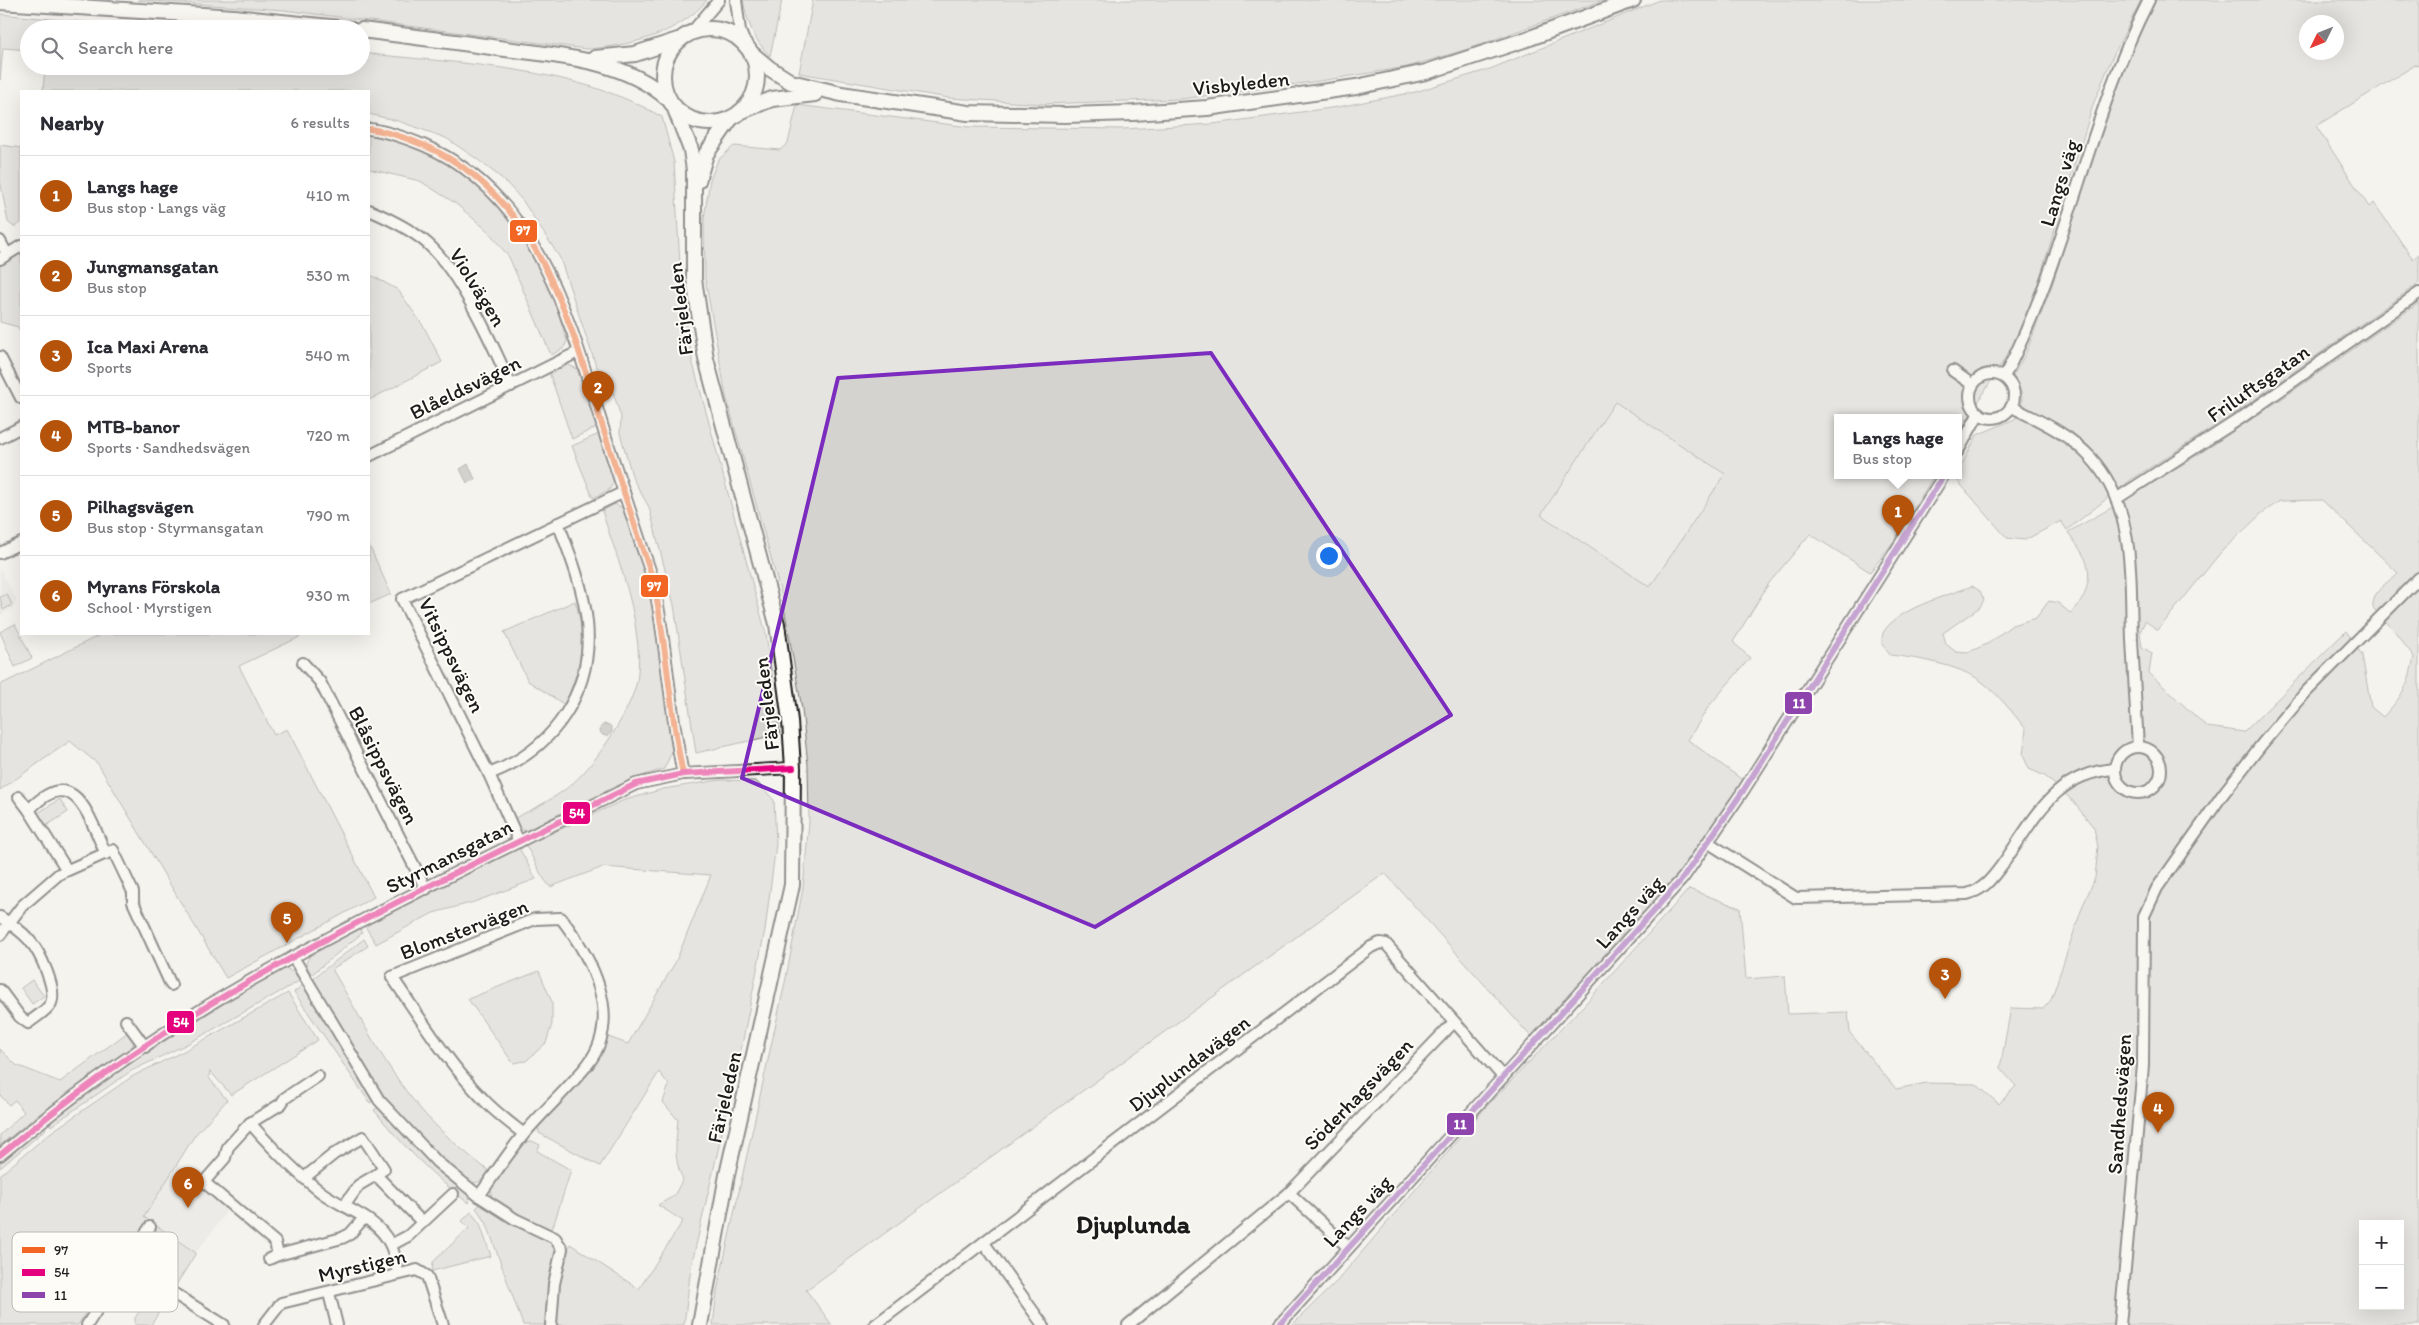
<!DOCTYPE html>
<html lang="en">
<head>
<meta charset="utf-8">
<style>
  :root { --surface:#fff; --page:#f2f2f3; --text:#2b2b33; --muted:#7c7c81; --line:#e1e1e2; --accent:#b45309 }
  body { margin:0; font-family:Itim,sans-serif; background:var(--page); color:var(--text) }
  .controls { position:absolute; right:15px; bottom:15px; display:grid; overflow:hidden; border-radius:0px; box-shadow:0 5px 20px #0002 }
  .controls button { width:45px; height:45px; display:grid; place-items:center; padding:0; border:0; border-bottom:1px solid var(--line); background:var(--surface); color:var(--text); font:25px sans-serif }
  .compass { position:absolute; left:2299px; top:15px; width:45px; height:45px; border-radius:50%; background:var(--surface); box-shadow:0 5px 20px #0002; rotate:227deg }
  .you { position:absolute; left:1328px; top:555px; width:18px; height:18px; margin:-12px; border:4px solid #fff; border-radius:50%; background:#1a73e8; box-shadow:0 0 0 8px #1a73e833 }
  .badge { display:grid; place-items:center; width:32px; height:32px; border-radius:50%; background:var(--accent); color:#fff; font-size:16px; font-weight:700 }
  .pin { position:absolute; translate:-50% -41px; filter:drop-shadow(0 1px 2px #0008) }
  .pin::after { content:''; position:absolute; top:26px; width:18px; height:15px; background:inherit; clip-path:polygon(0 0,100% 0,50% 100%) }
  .popup { position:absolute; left:1834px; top:414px; width:128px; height:65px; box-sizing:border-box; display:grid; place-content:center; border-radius:0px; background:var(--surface); filter:drop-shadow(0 1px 4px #0005); font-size:16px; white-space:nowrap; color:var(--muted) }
  .popup b { font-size:19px; color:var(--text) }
  .popup::after { content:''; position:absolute; left:50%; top:100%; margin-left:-10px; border:10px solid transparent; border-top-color:var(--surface) }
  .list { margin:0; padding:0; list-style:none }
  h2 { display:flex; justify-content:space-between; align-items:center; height:65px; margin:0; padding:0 20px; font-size:21px }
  h2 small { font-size:16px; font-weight:400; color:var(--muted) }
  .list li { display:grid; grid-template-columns:32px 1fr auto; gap:15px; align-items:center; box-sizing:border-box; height:80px; padding:0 20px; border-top:1px solid var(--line) }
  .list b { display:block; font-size:19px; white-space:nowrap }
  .list p { margin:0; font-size:16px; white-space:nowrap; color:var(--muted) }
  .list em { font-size:16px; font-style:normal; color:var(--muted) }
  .icon { flex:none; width:28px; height:28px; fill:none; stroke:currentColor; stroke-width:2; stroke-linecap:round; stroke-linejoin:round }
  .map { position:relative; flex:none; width:2419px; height:1325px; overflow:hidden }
  .search { position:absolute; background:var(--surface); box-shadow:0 5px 20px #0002; left:20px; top:20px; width:350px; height:55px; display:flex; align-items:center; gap:12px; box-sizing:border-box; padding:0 18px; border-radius:28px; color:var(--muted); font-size:19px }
  .panel { position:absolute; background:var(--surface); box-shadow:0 5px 20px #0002; left:20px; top:90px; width:350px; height:545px; border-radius:0px }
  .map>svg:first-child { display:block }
  .built { fill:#e4e3de }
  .green { fill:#d4d3cf; stroke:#787876; fill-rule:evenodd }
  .water { fill:#abaaa6; stroke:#72716f }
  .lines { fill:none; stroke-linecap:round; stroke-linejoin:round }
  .street-casing { stroke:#1c1c1c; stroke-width:14 }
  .secondary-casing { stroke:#1c1c1c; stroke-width:18 }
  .street { stroke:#fdfcf7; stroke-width:10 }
  .secondary { stroke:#fdfcf7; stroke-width:14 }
  .bus-1-casing { stroke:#fdfcf7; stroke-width:10 }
  .bus-2-casing { stroke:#fdfcf7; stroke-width:10 }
  .bus-3-casing { stroke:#fdfcf7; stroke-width:10 }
  .bus-1 { stroke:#f26522; stroke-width:6 }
  .bus-2 { stroke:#e5007d; stroke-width:6 }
  .bus-3 { stroke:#8e44ad; stroke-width:6 }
  .marked { fill:none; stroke:#7b2cbf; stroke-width:4; stroke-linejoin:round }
  .labels { text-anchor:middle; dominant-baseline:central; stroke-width:4; stroke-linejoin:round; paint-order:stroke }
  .street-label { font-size:21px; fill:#1c1c1c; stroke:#fdfcf7 }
  .district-label { font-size:26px; font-weight:bold; fill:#1c1c1c; stroke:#fdfcf7 }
  .key { fill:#fdfcf7; stroke:#bab9b5; stroke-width:1 }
  .key-label { font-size:14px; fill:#1c1c1c }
  .line-badge { stroke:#fdfcf7; stroke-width:2 }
  .badge-label { font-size:14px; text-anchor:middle; font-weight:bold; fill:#fff }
</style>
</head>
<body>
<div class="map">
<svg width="2419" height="1325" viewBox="0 0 2419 1325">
  <rect width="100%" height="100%" fill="#f4f3ee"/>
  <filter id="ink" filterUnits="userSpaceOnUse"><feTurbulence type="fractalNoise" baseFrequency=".02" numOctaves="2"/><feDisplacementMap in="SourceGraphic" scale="10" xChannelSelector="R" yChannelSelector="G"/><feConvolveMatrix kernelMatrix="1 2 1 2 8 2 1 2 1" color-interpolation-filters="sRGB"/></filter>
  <g filter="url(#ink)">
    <g class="built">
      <polygon points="1615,402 1725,474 1650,588 1541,515"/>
      <polygon points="0,568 16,599 13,608 0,615"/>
      <polygon points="177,1164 226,1202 225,1214 196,1253 143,1218"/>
    </g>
    <g class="green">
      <path d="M138,0H707C678,35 629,46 587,49L284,10Z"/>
      <path d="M743,0H782L770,56C754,40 747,22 743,0Z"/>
      <polygon points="813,0 1604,0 1465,50 1407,67 1320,81 1181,99 1043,104 949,98 799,73"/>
      <path d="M1660,0H2141L2113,56L2094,102L2035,293L2013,345L1958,435V417H1838V475H1934L1898,536L1870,572L1810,534L1769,583L1733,642L1750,658L1709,706L1688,740L1744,781L1709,835L1686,865L1533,1039L1385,873L806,1290L832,1325H713L717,1291L786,978L803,888L809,822L808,765L802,709L783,601L726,396L705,278L704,218L710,180L718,160L734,146L780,150L788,143L797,105L969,127L1123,129L1213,124L1338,107L1415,92L1490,69ZM1615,402L1725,474L1650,587L1541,515Z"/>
      <path d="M2156,0H2419V66L2417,64L2316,126L2369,207L2374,203L2413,259L2419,254V283L2237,412L2132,479L2067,530L2061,521L2025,540L2007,538L1955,478L1977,435L2015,419C2025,398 2024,396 2013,376L2026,353L2052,285L2111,101L2132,47ZM2306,22H2336V52H2306Z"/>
      <polygon points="0,14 153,29 29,29 29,50 3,48 0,80"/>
      <path d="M361,53C459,64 576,66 662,117L674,162L681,282L692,360L766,634L780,734L696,753L674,605L649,507L633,479L620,433L621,417L610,383L596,366L560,258L523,201L504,180L477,159L446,138L398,121L369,114V91H43L45,66H361Z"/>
      <path d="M369,135C387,139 406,144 424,151C480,174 526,227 548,282C556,301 560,321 567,341L564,348L551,355L509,257L488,231L455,203L420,181L369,169Z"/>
      <polygon points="0,145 21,148 21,223 14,227 8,222 0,180"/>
      <polygon points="21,253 21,334 18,327 0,322 0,265"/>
      <polygon points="369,274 398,290 424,327 442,362 369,400"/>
      <path d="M2419,303V1325H1292L1337,1281L1486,1107L1584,1005L1689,889L1740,908L1746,979L1785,976L1788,1014L1848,1012L1850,1033L1896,1089L1926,1083L1976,1084L1999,1104L2016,1086L2000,1068L2011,1008L2043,1009L2051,1000L2083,905L2095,878L2098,847L2094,828L2072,800L2045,776L2029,769L2023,755L2026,729C2013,713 1998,694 1981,681C1959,665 1917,658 1890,655L1882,644C1882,641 1882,636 1883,633C1897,608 1947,596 1972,586L1980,591L1984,600L1980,607L1943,633L1946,644L1956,652L1967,653L1989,643L2012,625L2036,618L2049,601L2058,603L2070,613C2083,605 2091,582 2088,567C2085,554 2075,543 2068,532C2192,465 2304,383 2419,303ZM2322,500L2398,573C2386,584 2372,591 2373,608L2393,629L2414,657C2408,687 2403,695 2383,717L2371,707L2362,655L2346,631L2244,732L2207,727L2149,673L2152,653L2142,647L2140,632L2145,621L2158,630L2221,552L2262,513L2280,501ZM2363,1224H2400V1306H2363Z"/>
      <polygon points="567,364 577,369 597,427 572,439 549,372"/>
      <polygon points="599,434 614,482 609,490 593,498 572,446"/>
      <path d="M615,504L624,509L649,586L658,636L672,752L664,769L635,778L527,832L518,827L515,818C535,808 556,798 573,783C597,762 630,712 637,681C639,668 639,651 637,639C633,595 615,553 602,511Z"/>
      <polygon points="369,545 391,594 369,604"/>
      <polygon points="7,594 12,605 3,610 0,597"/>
      <path d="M575,601C588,640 580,668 565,705L528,681L504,632Z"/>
      <polygon points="15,624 32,658 15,667 0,632"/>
      <polygon points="102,634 306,634 239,666 274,735 287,729 374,897 226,978 98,764 70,741 0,790 0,685"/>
      <path d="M720,780L756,781L774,800L776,844L765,930L740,1055L691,1267L684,1325H557L558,1283L570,1244L639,1289L683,1221L658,1205L674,1196L683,1179C673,1159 676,1142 678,1120L663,1102L669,1085L659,1072L600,1166L539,1133L538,1127L593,1065L608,1037L628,1044L676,961L711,875L603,867L550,887L542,876L526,845L622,801L663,789Z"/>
      <polygon points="60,799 68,812 46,826 38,813"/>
      <polygon points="519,848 536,879 474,902 433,913 376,944 365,926"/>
      <polygon points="360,929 362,933 311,975 306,963 310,955"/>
      <path d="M364,939L368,946L332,969C358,1013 385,1067 418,1106C439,1131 463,1151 489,1171L481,1181C475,1183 471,1184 466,1180C436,1162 404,1123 383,1095L312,979Z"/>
      <path d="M286,968L297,975L301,980L187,1044L131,1071L51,1126L48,1121C103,1080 161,1043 220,1006C240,993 263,974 286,968Z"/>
      <polygon points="539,971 552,1002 552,1024 546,1043 526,1061 513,1063 468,999"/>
      <polygon points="32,980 44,996 32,1004 21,988"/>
      <polygon points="304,984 374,1100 370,1103 294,992"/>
      <polygon points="288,993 318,1040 231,1095 210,1071 209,1078 227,1100 195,1135 144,1217 196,1253 151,1325 135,1325 135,1318 172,1261 172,1256 135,1231 78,1325 0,1325 0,1175 50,1133 133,1076 184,1051"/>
      <polygon points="128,1032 134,1042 130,1051 43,1111 0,1145 0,1135 24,1112 15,1100 9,1105 0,1095 0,1049 16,1065 60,1082"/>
      <path d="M378,1107L435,1167L470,1197L468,1203C432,1175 402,1145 374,1110Z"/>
      <polygon points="43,1124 46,1129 0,1168 0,1160"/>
      <polygon points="532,1141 540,1145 537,1151 571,1170 552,1230 516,1214 491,1196 492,1186 526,1142"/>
      <polygon points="481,1204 551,1243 556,1250 548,1282 546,1325 523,1325 486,1222 476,1208"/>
      <polygon points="471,1212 480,1224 491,1256 432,1271 433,1262 469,1228 462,1221"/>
    </g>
    <g class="water">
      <polygon points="468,464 475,479 467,483 460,469"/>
      <circle cx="606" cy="730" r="6"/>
    </g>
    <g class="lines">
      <g class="street-casing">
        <g id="street">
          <polyline points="736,0 740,31 745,44"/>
          <polyline points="691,33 719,0"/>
          <path d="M369,129C387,131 406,138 423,145C544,196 573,335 609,447C619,478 630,510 640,541C645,557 652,573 655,589C667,650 670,713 683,774"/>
          <path d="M369,210C390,219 411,229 428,244C461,274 493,345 511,386"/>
          <polyline points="0,241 7,254"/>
          <polyline points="0,259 21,246"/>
          <polyline points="0,357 21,398"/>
          <polyline points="1953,371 1973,385"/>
          <circle cx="1992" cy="396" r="22"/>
          <path d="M2004,377C2067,257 2087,121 2149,0"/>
          <path d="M2012,407C2040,421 2069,434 2091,458C2136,507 2130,579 2132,640C2134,676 2136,711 2138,747"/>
          <polyline points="0,438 21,427"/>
          <polyline points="1958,451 1979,413"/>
          <polyline points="369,456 578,352"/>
          <polyline points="2116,499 2241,418 2419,293"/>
          <polyline points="0,553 21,543"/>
          <polyline points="303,663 320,682 426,889"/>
          <circle cx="2138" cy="770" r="23"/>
          <path d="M489,774C553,750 594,692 587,622C584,590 570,554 558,523"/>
          <polyline points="19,797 29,810"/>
          <polyline points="519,842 489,774 402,599 624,492"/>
          <path d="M1709,843L1796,898L1967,894C1984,890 1992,878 2002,865C2034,821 2053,773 2115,769"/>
          <path d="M67,870L29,810C75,761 89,818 106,854"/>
          <path d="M0,917C11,924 22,931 30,941C40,952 57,989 51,1003C47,1011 34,1018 28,1023L20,1017L0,990"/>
          <polyline points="0,935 22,906 59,874 113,850 133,892 133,902 171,985"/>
          <polyline points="293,957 379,1100 437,1162 479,1196 515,1219 555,1238 562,1249 554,1284 551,1325"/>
          <polyline points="126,1021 145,1047"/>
          <path d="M250,1123C272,1148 295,1172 321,1192C344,1209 377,1217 390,1244C395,1253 396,1264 398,1274"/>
          <path d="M0,1155C77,1091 161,1031 248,982C374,911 506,848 636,784L683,774L793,768"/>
          <polyline points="304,1178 334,1154 363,1137 384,1169 376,1175"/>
          <polyline points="1289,1193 1348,1247"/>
          <path d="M479,1196C494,1175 508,1153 524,1134C544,1110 569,1088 588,1064C624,1017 591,957 561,918L535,919L392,977C421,1019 447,1062 483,1099C495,1112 510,1123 524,1134"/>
          <polyline points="344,1206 359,1185 376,1175 422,1222"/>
          <polyline points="984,1243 1043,1325"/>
          <polyline points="391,1245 408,1236 453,1194"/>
          <polyline points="278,1255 275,1242 204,1182 225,1158 228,1147 250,1123 281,1104 285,1098 318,1076"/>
          <polyline points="269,1259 278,1255 342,1238 350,1234 364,1218"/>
          <polyline points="173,1293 224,1325"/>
          <polyline points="329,1293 337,1325"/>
          <polyline points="87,1325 150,1227"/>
          <polyline points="264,1325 281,1303 417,1270 427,1276 443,1325"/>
          <polyline points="875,1325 1371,947 1380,943 1386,944 1503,1077"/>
          <polyline points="1128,1325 1289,1193 1454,1022"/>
          <polyline points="1279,1325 1683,878 1743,791 1944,475"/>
          <polyline points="2120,1325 2143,1065 2144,916 2157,888 2223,794 2262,744 2306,692 2419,578"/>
        </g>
      </g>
      <g class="secondary-casing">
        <g id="secondary">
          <polyline points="0,2 234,17 350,29"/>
          <circle cx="710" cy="76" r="47"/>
          <path d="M361,30C407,36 452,41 498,48C557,56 621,58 667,98"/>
          <polyline points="751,53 769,68 791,82 841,94 968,113 1065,115 1133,113 1207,108 1356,87 1426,72 1530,38 1633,0"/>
          <polyline points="595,58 635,54 678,40"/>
          <polyline points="675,109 691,150 694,170 694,279 706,359 777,624 790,721 793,768 792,885 727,1175 700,1325"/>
          <polyline points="742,111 772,99 815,94"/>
          <polyline points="698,181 706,154 731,118"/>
        </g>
      </g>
      <use href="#street" class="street"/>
      <use href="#secondary" class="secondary"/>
      <g class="bus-1-casing">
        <path id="bus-1" d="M369,129C387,131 406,138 423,145C544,196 573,335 609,447C619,478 630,510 640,541C645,557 652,573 655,589C667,650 670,713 683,774"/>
      </g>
      <g class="bus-2-casing">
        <path id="bus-2" d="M0,1155C77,1091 161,1031 248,982C374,911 506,848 636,784L683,774L793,768"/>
      </g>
      <g class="bus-3-casing">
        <polyline id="bus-3" points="1279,1325 1683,878 1743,791 1944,475"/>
      </g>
      <use href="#bus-1" class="bus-1"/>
      <use href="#bus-2" class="bus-2"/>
      <use href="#bus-3" class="bus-3"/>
    </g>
  </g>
  <path d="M0 0H2419V1325H0ZM1211,353L1451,715L1095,927L742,778L838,378Z" fill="#f4f3ee" fill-opacity=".55" fill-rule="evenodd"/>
  <path class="marked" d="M1211,353L1451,715L1095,927L742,778L838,378Z"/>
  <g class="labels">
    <g class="street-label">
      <text transform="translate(1241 83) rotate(-6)">Visbyleden</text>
      <text transform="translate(2059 183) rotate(-73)">Langs väg</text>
      <text transform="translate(478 287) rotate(58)">Violvägen</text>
      <text transform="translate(680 309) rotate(-97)">Färjeleden</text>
      <text transform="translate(2258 383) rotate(-35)">Friluftsgatan</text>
      <text transform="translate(465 387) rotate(-26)">Blåeldsvägen</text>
      <text transform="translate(452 655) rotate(64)">Vitsippsvägen</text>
      <text transform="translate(766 704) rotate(-97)">Färjeleden</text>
      <text transform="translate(384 765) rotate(63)">Blåsippsvägen</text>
      <text transform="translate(449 856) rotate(-27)">Styrmansgatan</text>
      <text transform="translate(1629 912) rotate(-48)">Langs väg</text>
      <text transform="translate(464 929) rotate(-21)">Blomstervägen</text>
      <text transform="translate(1189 1063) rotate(-37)">Djuplundavägen</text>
      <text transform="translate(1358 1094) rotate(-46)">Söderhagsvägen</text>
      <text transform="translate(724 1097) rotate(-77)">Färjeleden</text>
      <text transform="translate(2119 1104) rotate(-86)">Sandhedsvägen</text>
      <text transform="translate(1357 1211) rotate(-47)">Langs väg</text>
      <text transform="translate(362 1265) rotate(-13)">Myrstigen</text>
    </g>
    <g class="district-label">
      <text x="1133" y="1224">Djuplunda</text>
    </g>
  </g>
  <rect x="12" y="1232" width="166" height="80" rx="8" class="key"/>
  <rect x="22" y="1247" width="23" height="6" fill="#f26522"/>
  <rect x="22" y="1269" width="23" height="7" fill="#e5007d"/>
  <rect x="22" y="1292" width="23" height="6" fill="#8e44ad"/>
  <g class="key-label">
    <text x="54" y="1255">97</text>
    <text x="54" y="1277">54</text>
    <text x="54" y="1300">11</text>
  </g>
  <g class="line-badge">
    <rect x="509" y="219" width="29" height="24" rx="5" fill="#f26522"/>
    <rect x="640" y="574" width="29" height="24" rx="5" fill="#f26522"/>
    <rect x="1784" y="691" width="29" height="24" rx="5" fill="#8e44ad"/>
    <rect x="562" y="801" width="29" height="24" rx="5" fill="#e5007d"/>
    <rect x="166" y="1010" width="29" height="24" rx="5" fill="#e5007d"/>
    <rect x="1446" y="1112" width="29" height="24" rx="5" fill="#8e44ad"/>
  </g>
  <g class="badge-label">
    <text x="523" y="235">97</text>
    <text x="654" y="591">97</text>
    <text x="1799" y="708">11</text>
    <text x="577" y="818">54</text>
    <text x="181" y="1027">54</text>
    <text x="1460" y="1129">11</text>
  </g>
</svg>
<div class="controls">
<button>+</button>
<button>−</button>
</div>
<svg class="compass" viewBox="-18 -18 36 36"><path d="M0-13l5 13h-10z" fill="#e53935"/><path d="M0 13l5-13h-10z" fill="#7c7c81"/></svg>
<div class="you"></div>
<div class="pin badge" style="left:1898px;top:536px">1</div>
<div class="popup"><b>Langs hage</b>Bus stop</div>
<div class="pin badge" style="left:598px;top:412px">2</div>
<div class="pin badge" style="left:1945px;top:999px">3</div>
<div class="pin badge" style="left:2158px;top:1133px">4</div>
<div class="pin badge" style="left:287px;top:943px">5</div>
<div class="pin badge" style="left:188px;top:1208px">6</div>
<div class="search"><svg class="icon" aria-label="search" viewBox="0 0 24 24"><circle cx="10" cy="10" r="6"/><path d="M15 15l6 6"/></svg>Search here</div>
<section class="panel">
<h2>Nearby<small>6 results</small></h2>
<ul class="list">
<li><span class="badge">1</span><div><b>Langs hage</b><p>Bus stop · Langs väg</p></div><em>410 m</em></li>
<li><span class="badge">2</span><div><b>Jungmansgatan</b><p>Bus stop</p></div><em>530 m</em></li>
<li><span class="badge">3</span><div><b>Ica Maxi Arena</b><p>Sports</p></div><em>540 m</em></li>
<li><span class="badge">4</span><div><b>MTB-banor</b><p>Sports · Sandhedsvägen</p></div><em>720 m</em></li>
<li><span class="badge">5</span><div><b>Pilhagsvägen</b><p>Bus stop · Styrmansgatan</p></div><em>790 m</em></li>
<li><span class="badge">6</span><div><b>Myrans Förskola</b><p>School · Myrstigen</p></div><em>930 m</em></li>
</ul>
</section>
</div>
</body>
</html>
